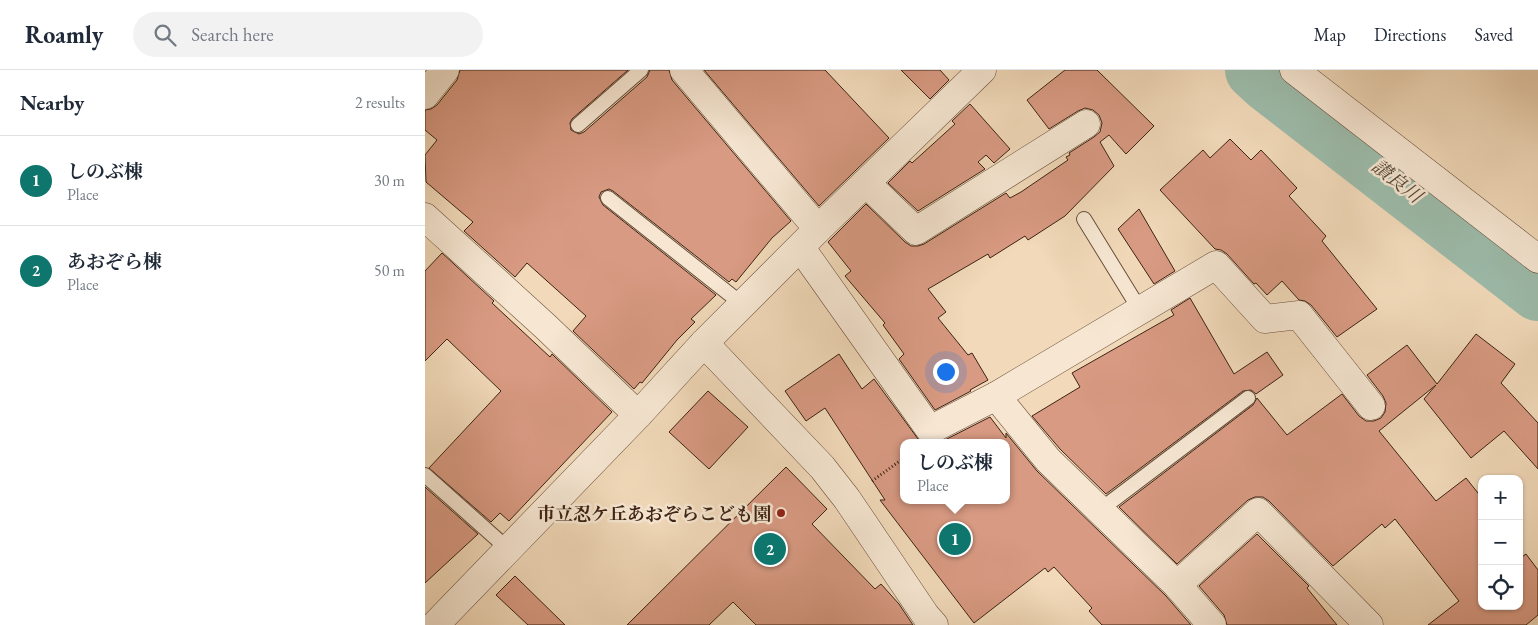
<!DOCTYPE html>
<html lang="en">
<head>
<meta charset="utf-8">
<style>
  :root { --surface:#fff; --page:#f2f2f3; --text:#1f2937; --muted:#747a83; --line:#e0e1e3; --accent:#0f766e }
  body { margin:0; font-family:"EB Garamond","Noto Serif JP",serif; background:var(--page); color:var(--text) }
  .controls { position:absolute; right:15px; bottom:15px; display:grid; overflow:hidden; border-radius:10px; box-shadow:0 1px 4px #0004 }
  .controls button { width:45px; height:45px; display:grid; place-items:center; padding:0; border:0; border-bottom:1px solid var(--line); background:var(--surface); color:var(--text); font:25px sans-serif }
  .you { position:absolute; left:520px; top:301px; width:18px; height:18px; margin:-12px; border:4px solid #fff; border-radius:50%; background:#1a73e8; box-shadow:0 0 0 8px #1a73e833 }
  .badge { display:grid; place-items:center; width:32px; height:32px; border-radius:50%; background:var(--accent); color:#fff; font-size:16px; font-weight:700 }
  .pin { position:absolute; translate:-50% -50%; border:2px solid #fff; box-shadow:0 1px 5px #0006 }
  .popup { position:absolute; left:475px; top:369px; width:110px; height:65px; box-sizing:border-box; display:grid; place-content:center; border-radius:10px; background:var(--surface); filter:drop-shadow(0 1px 4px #0005); font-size:16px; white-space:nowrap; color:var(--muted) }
  .popup b { font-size:19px; color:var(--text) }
  .popup::after { content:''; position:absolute; left:50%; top:100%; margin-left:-10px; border:10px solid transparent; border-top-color:var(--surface) }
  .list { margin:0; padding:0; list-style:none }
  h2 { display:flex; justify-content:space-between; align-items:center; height:65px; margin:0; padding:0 20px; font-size:21px }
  h2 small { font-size:16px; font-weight:400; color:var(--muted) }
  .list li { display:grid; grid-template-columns:32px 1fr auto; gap:15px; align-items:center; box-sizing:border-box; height:90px; padding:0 20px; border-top:1px solid var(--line) }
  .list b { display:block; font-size:19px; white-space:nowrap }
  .list p { margin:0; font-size:16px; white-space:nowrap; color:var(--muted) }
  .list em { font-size:16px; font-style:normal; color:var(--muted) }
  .icon { flex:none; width:28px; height:28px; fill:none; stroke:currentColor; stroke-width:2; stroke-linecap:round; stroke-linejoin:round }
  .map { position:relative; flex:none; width:1113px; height:555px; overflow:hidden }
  header { display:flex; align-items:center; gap:30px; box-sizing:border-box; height:70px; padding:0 25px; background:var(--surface); border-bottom:1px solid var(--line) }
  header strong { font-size:24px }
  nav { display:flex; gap:28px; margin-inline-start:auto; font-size:18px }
  .search { width:350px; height:45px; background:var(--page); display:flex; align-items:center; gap:12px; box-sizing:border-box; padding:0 18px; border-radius:28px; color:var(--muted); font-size:19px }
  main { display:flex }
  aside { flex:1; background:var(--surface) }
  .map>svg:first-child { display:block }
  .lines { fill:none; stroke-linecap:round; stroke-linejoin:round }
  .river { stroke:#9cbbaa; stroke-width:60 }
  .building { fill:#d89a82; stroke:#3d2313 }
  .service-casing { stroke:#6a503c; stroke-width:16 }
  .minor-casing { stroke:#6a503c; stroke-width:29 }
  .path { stroke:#3d2313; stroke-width:3; stroke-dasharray:1 2.5; stroke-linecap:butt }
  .service { stroke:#f6e6d2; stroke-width:14 }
  .minor { stroke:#f6e6d2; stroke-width:28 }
  .poi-dot { fill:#8f2418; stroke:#f6e6d2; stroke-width:2 }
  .labels { text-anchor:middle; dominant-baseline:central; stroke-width:5; stroke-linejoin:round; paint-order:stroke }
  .poi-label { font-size:18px; font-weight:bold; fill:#3d2313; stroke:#f6e6d2; text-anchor:end }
  .water-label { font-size:19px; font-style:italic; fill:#554939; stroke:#f6e6d2 }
</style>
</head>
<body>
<header>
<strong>Roamly</strong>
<div class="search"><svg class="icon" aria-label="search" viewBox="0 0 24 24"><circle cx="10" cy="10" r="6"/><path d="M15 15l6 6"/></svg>Search here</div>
<nav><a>Map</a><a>Directions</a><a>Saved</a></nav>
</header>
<main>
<aside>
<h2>Nearby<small>2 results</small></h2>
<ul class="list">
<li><span class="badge">1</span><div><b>しのぶ棟</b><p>Place</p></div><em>30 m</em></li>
<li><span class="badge">2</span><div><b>あおぞら棟</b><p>Place</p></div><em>50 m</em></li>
</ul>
</aside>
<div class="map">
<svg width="1113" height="555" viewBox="0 0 1113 555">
  <rect width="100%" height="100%" fill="#f1d9b9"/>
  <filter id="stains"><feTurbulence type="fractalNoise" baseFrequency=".004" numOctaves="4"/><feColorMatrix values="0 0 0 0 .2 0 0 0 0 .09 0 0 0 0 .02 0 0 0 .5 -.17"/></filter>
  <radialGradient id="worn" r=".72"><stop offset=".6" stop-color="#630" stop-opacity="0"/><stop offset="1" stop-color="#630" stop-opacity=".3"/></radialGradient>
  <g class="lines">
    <polyline class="river" points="830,0 843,12 1113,221"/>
  </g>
  <g class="building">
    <polygon points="35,0 203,0 147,49 145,53 146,60 154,64 159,62 222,7 225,0 244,0 247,10 366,151 347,168 311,212 307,209 304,212 188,121 184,119 176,122 174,127 178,135 291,225 266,249 270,252 252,270 217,313 215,312 209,319 148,261 161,246 102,193 90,207 39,161 48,152 1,112 0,85 12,70 0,60 0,40 6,39 12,35 32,10"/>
    <polygon points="279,0 400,0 464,68 394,136"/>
    <polygon points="476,0 515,0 524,10 505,29"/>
    <polygon points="640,0 672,0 729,56 701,84 684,65 675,72 689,96 640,146 603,170 600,166 565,188 563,184 503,219 521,242 513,248 543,285 547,283 563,310 545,320 546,321 510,340 474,289 479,284 458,255 460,253 420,206 426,201 403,172 441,134 480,172 486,176 493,176 499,174 581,123 585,128 596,122 643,90 641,87 645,85 644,83 669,67 675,62 677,53 674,45 668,40 660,38 653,41 624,59 602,30"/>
    <polygon points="545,34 585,79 569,93 561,85 553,92 560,99 493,141 463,113 485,91 487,93 530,54 527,51"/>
    <polygon points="805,69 826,90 836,80 872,118 864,126 901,166 897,171 952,239 912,267 886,235 880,231 874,230 857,211 842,225 831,213 829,214 802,184 796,180 790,179 735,120 778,80 785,88"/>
    <polygon points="714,139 750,201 729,214 693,159"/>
    <polygon points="17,183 69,231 67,233 125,287 127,284 187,342 84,451 75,443 66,452 4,398 76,321 22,269 0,291 0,201"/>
    <polygon points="765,228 809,304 842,282 858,305 831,324 826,320 818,321 681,424 635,379 607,346 655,317 647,303 749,245 746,240"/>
    <polygon points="1051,264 1090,294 1076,313 1113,353 1113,399 1079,361 1046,388 999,329 1011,315 954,361 1011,431 1041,408 1057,428 1057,536 1094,536 1094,489 1101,484 1113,500 1113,545 1101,555 1003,555 1034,531 970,449 960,458 957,454 908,496 844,431 838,427 830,427 823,430 752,494 694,437 828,335 832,328 862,365 917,324 934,346 941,351 949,351 956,348 960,342 961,333 958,326 942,305 982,275 1012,314"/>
    <polygon points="414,284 437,319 449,309 496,373 479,373 479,430 581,430 581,373 514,373 565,347 581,368 581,363 612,401 741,526 766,555 677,555 664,541 667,538 629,497 623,502 620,498 549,553 455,430 460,430 400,338 381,351 360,321"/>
    <polygon points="283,321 323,357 284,399 244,362"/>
    <polygon points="361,397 402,439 387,454 450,519 456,514 474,534 488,555 331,555 308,532 284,555 202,555"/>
    <polygon points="0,417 53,464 0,513"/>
    <polygon points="832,464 884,516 882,518 912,555 802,555 799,545 774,516"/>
    <polygon points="90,506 140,555 103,555 71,525"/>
  </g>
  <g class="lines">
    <g class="service-casing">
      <g id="service">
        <polyline points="153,55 216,0"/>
        <polyline points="183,128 317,234"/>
        <polyline points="659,149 715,240"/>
        <polyline points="0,405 83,479"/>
        <polyline points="675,440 823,328"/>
      </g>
    </g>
    <g class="minor-casing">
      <g id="minor">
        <polyline points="259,0 393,159"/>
        <polyline points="869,0 1113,189"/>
        <polyline points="0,25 20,0"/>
        <polyline points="441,113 491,161 661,54"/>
        <polyline points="0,147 120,256 213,345"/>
        <polyline points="376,178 505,360 571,326 623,390 752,515 787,555"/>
        <polyline points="279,273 397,397 422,429 501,546 509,555"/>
        <polyline points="571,326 791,195 840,249 874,245 946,336"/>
        <polyline points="752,515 833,442 944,555"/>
        <polyline points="10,555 213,345 279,273 393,159 557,0"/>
      </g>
    </g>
    <polyline class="path" points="447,411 479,388"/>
    <use href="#service" class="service"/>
    <use href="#minor" class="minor"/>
  </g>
  <circle class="poi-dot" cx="356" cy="443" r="5"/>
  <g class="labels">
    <g class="poi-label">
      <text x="346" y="443">市立忍ケ丘あおぞらこども園</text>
    </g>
    <g class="water-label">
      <text transform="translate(972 111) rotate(38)">讃良川</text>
    </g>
  </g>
  <rect width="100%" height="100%" filter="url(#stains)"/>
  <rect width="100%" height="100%" fill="url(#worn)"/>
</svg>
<div class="controls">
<button>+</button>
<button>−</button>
<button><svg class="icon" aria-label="locate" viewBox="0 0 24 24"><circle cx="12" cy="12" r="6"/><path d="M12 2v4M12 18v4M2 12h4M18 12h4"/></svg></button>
</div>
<div class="you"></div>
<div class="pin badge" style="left:530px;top:469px">1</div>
<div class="popup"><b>しのぶ棟</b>Place</div>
<div class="pin badge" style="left:345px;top:479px">2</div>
</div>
</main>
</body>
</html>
